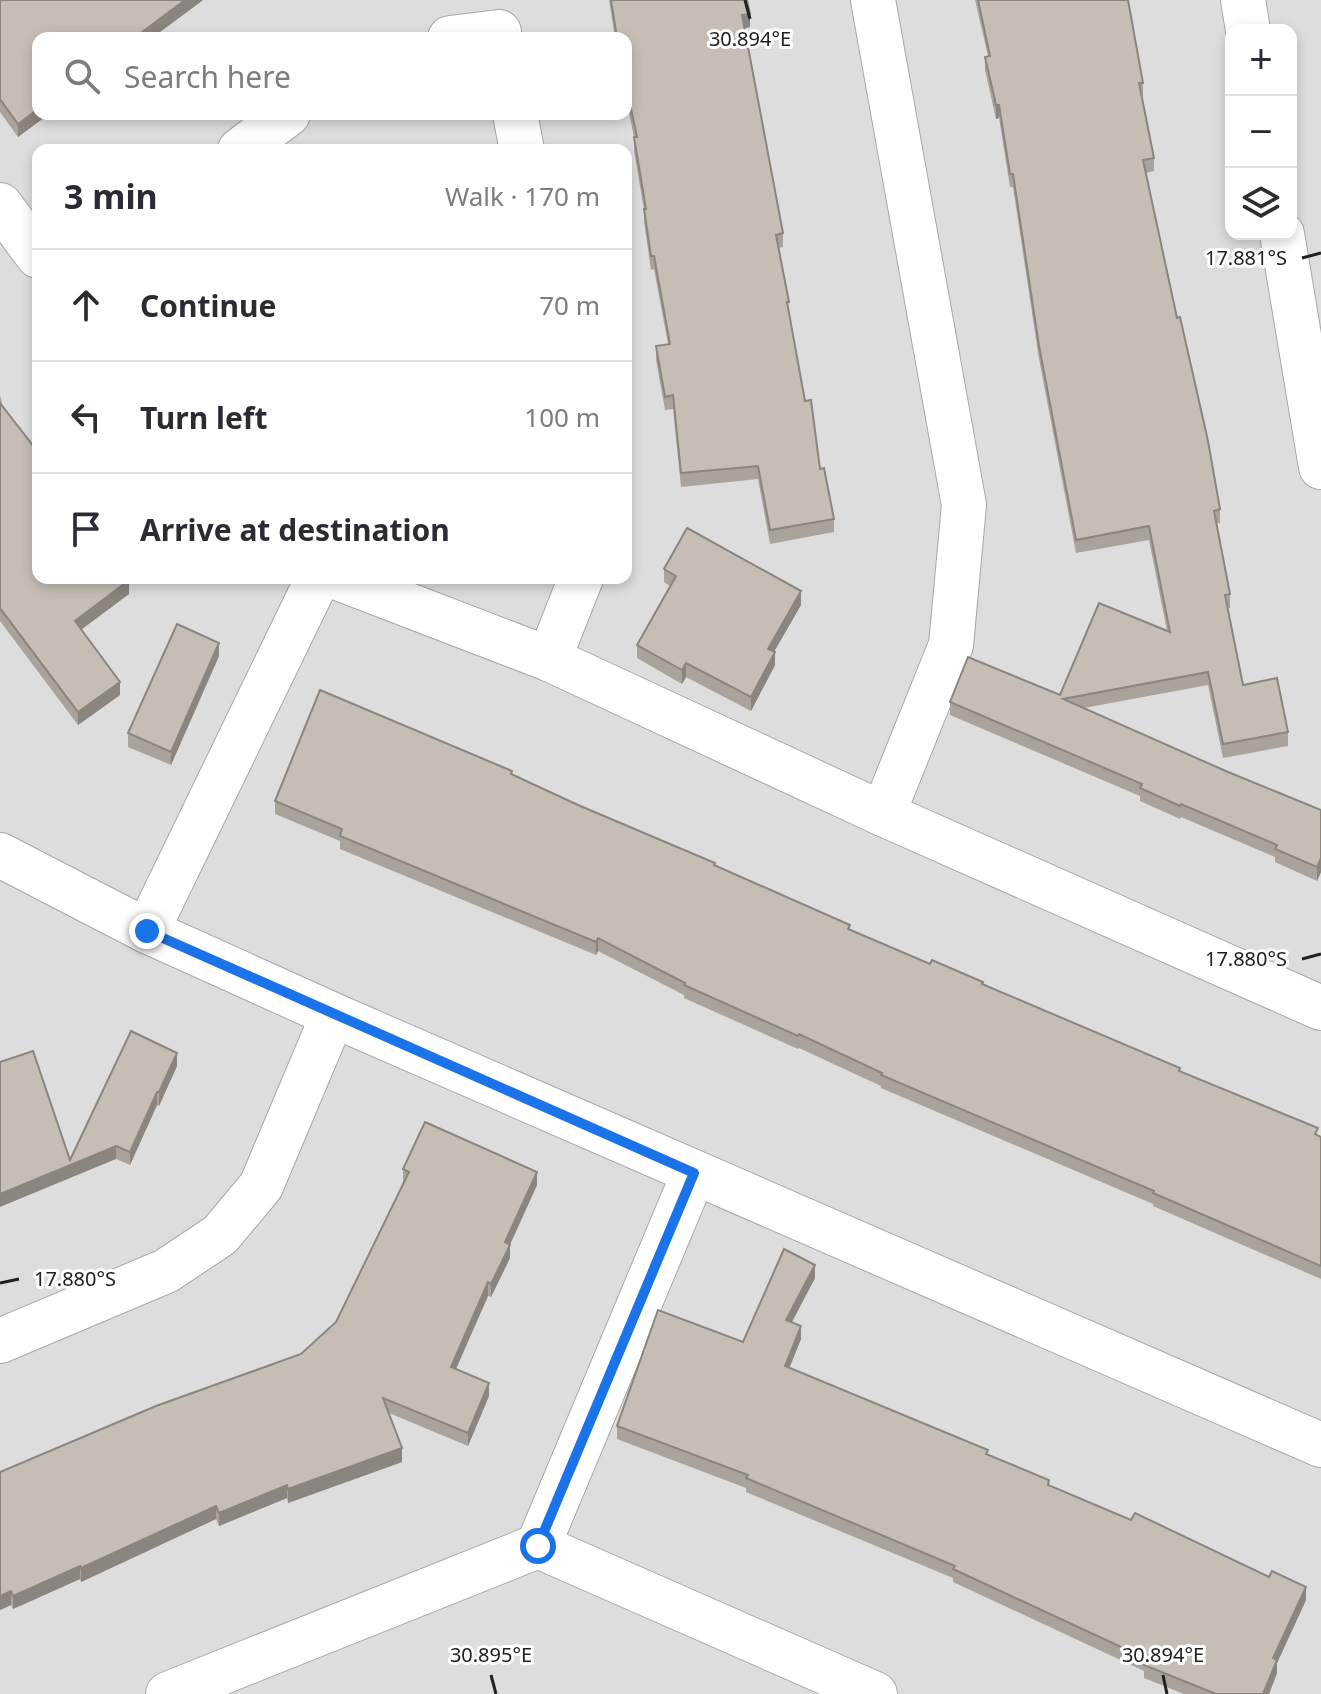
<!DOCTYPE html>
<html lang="en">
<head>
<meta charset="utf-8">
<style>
  :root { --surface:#fff; --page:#f2f2f3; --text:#2b2b33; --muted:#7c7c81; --line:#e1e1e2 }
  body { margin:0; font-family:"Noto Sans",sans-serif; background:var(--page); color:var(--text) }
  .controls { position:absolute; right:24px; top:24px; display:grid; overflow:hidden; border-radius:16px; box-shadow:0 4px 12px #0003 }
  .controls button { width:72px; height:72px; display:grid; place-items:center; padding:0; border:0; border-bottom:2px solid var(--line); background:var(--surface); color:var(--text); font:40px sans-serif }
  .stop { position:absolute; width:24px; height:24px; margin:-18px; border:6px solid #1a73e8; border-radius:50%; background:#fff }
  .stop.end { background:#1a73e8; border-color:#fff; box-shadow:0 2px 8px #0008 }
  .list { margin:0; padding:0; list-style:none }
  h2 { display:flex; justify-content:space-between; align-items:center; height:104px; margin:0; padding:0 32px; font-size:34px }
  h2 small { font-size:26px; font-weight:400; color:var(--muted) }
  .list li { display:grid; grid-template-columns:52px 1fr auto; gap:24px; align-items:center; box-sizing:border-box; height:112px; padding:0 32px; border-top:2px solid var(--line) }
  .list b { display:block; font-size:30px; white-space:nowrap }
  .list em { font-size:26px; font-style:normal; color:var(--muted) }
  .icon { flex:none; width:44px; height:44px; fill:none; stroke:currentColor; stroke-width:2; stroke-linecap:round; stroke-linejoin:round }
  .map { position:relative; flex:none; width:1321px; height:1694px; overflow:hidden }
  .search { position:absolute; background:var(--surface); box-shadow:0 4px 12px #0003; left:32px; top:32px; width:600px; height:88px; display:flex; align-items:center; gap:20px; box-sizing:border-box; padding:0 28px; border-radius:16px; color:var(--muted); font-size:30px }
  .panel { position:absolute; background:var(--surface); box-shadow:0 4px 12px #0003; left:32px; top:144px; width:600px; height:440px; border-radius:16px }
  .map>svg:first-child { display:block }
  .residential { fill:#dedddd; fill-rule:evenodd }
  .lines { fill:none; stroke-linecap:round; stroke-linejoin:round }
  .minor-casing { stroke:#a7a7a7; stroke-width:46 }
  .minor { stroke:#fff; stroke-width:44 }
  .wall { fill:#aaa39c }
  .shaded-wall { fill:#8b857f }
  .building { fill:#c6beb5; stroke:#8b857f; stroke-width:2 }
  .route { stroke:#1a73e8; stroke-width:10 }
  .ticks { fill:none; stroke:#202020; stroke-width:3 }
  .ticks-label { font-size:20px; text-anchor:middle; fill:#202020; stroke:#fff; stroke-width:6; stroke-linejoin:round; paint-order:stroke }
</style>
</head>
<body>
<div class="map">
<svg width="1321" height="1694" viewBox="0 0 1321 1694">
  <rect width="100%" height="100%" fill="#f1efe7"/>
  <path class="residential" d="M0,0H1321V1694H0ZM1231,30H1291V234H1231ZM38,38H626V114H38ZM38,150H626V578H38Z"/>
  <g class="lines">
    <g class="minor-casing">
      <g id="minor">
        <polyline points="873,0 964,505 951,645 883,814"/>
        <polyline points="1243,0 1248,30"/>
        <polyline points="450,38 499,32"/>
        <polyline points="515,114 522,150"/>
        <polyline points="240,150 288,114"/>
        <polyline points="0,205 38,256"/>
        <polyline points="1282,234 1321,467"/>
        <polyline points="338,578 549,659 883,814 1321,1008"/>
        <polyline points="549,659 581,578"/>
        <polyline points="0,855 147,931 333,1015 1321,1445"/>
        <polyline points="147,931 318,578"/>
        <polyline points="0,1341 166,1271 220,1235 261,1186 333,1015"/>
        <polyline points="538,1546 875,1694"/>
        <polyline points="168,1694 538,1546 694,1173"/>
      </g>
    </g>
    <use href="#minor" class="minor"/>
  </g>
  <g class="wall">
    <polygon points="0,0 203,0 152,38 38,38 38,114 49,114 18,137 0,112"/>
    <polygon points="609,0 747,0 750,27 744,28 783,233 783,247 778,248 789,315 805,401 820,469 834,519 834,532 770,544 758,479 681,487 673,409 665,410 656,360 656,346 668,344 654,269 651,270 644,222 644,210 634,151 634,137 626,99 626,38 615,38"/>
    <polygon points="975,0 1128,0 1143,83 1143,96 1141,96 1154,158 1154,171 1146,173 1220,509 1220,523 1216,523 1230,594 1230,608 1228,608 1243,685 1288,732 1288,746 1223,758 1208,685 1084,708 1228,772 1321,810 1321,872 1317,881 1275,862 1275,857 1181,817 1180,819 1140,801 1140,796 950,715 950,702 1060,695 1167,631 1149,540 1076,553 1039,359 1013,187 1010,187 999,118 996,119 985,70 985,57 988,56"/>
    <polygon points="0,395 3,407 129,594 81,630 120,695 78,725 0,621"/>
    <polygon points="664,569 801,605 774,652 775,665 751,711 686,677 682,684 637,658 637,645 670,586 664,582"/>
    <polygon points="219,656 171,765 128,747 128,733"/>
    <polygon points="512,775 715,865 850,929 930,964 983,984 1180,1071 1321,1137 1321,1279 1153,1206 1153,1204 881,1088 881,1086 799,1048 798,1049 684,998 684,995 598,951 596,955 340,849 340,841 275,814 275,801"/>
    <polygon points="177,1066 159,1106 157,1105 130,1165 116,1159 70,1160"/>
    <polygon points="403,1169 537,1185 510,1245 510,1258 491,1297 488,1296 456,1369 489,1396 468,1446 389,1413 402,1462 288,1503 287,1498 219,1526 216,1519 81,1582 80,1579 13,1609 11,1605 0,1610 0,1472 301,1354 336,1322 403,1183"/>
    <polygon points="815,1278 792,1322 801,1339 789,1367 988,1455 1049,1486 1306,1600 1277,1663 1277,1673 1269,1694 1184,1694 1144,1678 1144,1671 953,1582 953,1578 746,1492 746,1488 617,1439 617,1426 743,1342"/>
  </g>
  <g class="shaded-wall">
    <polygon points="185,0 203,0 152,38 134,38"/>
    <polygon points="750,14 750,27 742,29 742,15"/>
    <polygon points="996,105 999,105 999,118 996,119"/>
    <polygon points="38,109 38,114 49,114 18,137 18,124"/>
    <polygon points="129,580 129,594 75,634 75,621"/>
    <polygon points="801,591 801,605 768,662 768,649"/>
    <polygon points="219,643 219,656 171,765 171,752"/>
    <polygon points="775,652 775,665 751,711 751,697"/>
    <polygon points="686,663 686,677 682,684 682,670"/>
    <polygon points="120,682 120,695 78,725 78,712"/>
    <polygon points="1321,858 1321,872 1317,881 1317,867"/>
    <polygon points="598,938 598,951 596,955 596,942"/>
    <polygon points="177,1053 177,1066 159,1106 159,1092"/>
    <polygon points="157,1092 157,1105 130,1165 130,1152"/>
    <polygon points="116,1146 116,1159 0,1207 0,1194"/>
    <polygon points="537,1172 537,1185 506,1253 510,1245 510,1258 491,1297 491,1284 505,1242"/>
    <polygon points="815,1265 815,1278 786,1333 786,1320"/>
    <polygon points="488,1282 488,1296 451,1380 451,1367"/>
    <polygon points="801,1326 801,1339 785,1379 785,1366"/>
    <polygon points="489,1383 489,1396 468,1446 468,1433"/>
    <polygon points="402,1448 402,1462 288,1503 288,1489"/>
    <polygon points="287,1485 287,1498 219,1526 219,1513"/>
    <polygon points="216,1506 216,1519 81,1582 81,1568"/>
    <polygon points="80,1566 80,1579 13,1609 13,1596"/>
    <polygon points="1306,1587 1306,1600 1277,1663 1277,1673 1269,1694 1263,1694 1273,1658"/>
    <polygon points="11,1591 11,1605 0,1610 0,1596"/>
  </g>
  <g class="building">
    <polygon points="0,0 185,0 134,38 38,38 38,109 18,124 0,99"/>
    <polygon points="611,0 747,0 750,14 742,15 783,233 776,235 789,302 787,302 805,401 811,400 820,469 824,468 834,519 770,530 758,466 681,473 673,395 665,397 656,346 670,344 654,256 651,256 644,209 646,209 634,137 637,137 626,86 626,38 617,38"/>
    <polygon points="978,0 1128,0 1143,83 1139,83 1154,158 1143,160 1177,318 1180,317 1208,441 1220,509 1214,511 1230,594 1225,595 1243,685 1277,678 1288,732 1223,744 1208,672 1063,699 1228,772 1321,810 1321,858 1317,867 1275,849 1277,845 1181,804 1180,806 1140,788 1142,784 950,702 968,657 1060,695 1099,603 1170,632 1149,526 1076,540 1039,346 1013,174 1010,174 999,105 996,105 985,57 990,56"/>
    <polygon points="0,403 38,452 38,578 129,578 129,580 75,621 120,682 78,712 0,608"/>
    <polygon points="687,528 801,591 768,649 775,652 751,697 686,663 682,670 637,645 676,576 664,569"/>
    <polygon points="177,624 219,643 171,752 128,733"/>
    <polygon points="320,690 512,771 511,774 578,805 715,863 714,865 850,925 848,929 930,964 932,960 983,982 982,984 1180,1068 1179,1071 1318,1128 1315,1134 1321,1137 1321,1266 1153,1193 1154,1191 881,1075 882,1073 799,1034 798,1036 684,985 685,983 598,938 596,942 340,836 342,829 275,801"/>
    <polygon points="131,1031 177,1053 159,1092 157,1092 130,1152 116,1146 0,1194 0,1062 33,1051 70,1160"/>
    <polygon points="425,1122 537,1172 505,1242 510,1245 491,1284 488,1282 451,1367 489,1383 468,1433 383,1398 402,1448 288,1489 287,1485 219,1513 216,1506 81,1568 80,1566 13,1596 11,1591 0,1596 0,1472 156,1406 301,1354 336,1322 409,1172 403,1169"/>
    <polygon points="784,1249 815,1265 786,1320 801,1326 785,1366 988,1450 986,1454 1049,1480 1048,1485 1131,1520 1135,1513 1269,1577 1272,1571 1306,1587 1273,1658 1277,1660 1263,1694 1216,1694 1144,1665 1147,1659 953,1569 955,1566 746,1478 748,1475 617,1426 658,1310 743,1342"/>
  </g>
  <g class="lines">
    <polyline class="route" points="147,931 694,1173 538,1546"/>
  </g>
  <path class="ticks" d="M745,0L750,19M1302,258L1321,253M1302,959L1321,954M0,1283L19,1279M491,1675L496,1694M1163,1675L1167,1694"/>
  <g class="ticks-label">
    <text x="750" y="46">30.894°E</text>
    <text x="1246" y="265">17.881°S</text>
    <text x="1246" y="966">17.880°S</text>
    <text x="75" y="1286">17.880°S</text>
    <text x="491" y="1662">30.895°E</text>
    <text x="1163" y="1662">30.894°E</text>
  </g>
</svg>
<div class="controls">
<button>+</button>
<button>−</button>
<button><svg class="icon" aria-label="layers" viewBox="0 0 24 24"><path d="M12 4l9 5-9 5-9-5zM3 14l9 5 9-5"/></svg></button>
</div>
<div class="stop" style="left:538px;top:1546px"></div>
<div class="stop end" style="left:147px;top:931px"></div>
<div class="search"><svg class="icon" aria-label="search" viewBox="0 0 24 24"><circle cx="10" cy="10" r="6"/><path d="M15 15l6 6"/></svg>Search here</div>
<section class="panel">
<h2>3 min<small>Walk · 170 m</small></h2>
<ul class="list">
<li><svg class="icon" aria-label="ahead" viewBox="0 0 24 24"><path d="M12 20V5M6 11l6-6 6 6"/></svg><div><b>Continue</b></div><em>70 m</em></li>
<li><svg class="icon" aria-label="left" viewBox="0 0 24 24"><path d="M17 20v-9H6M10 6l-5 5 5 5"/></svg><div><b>Turn left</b></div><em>100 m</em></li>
<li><svg class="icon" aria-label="arrive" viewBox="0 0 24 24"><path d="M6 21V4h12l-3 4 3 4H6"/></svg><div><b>Arrive at destination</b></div></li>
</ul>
</section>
</div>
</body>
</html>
